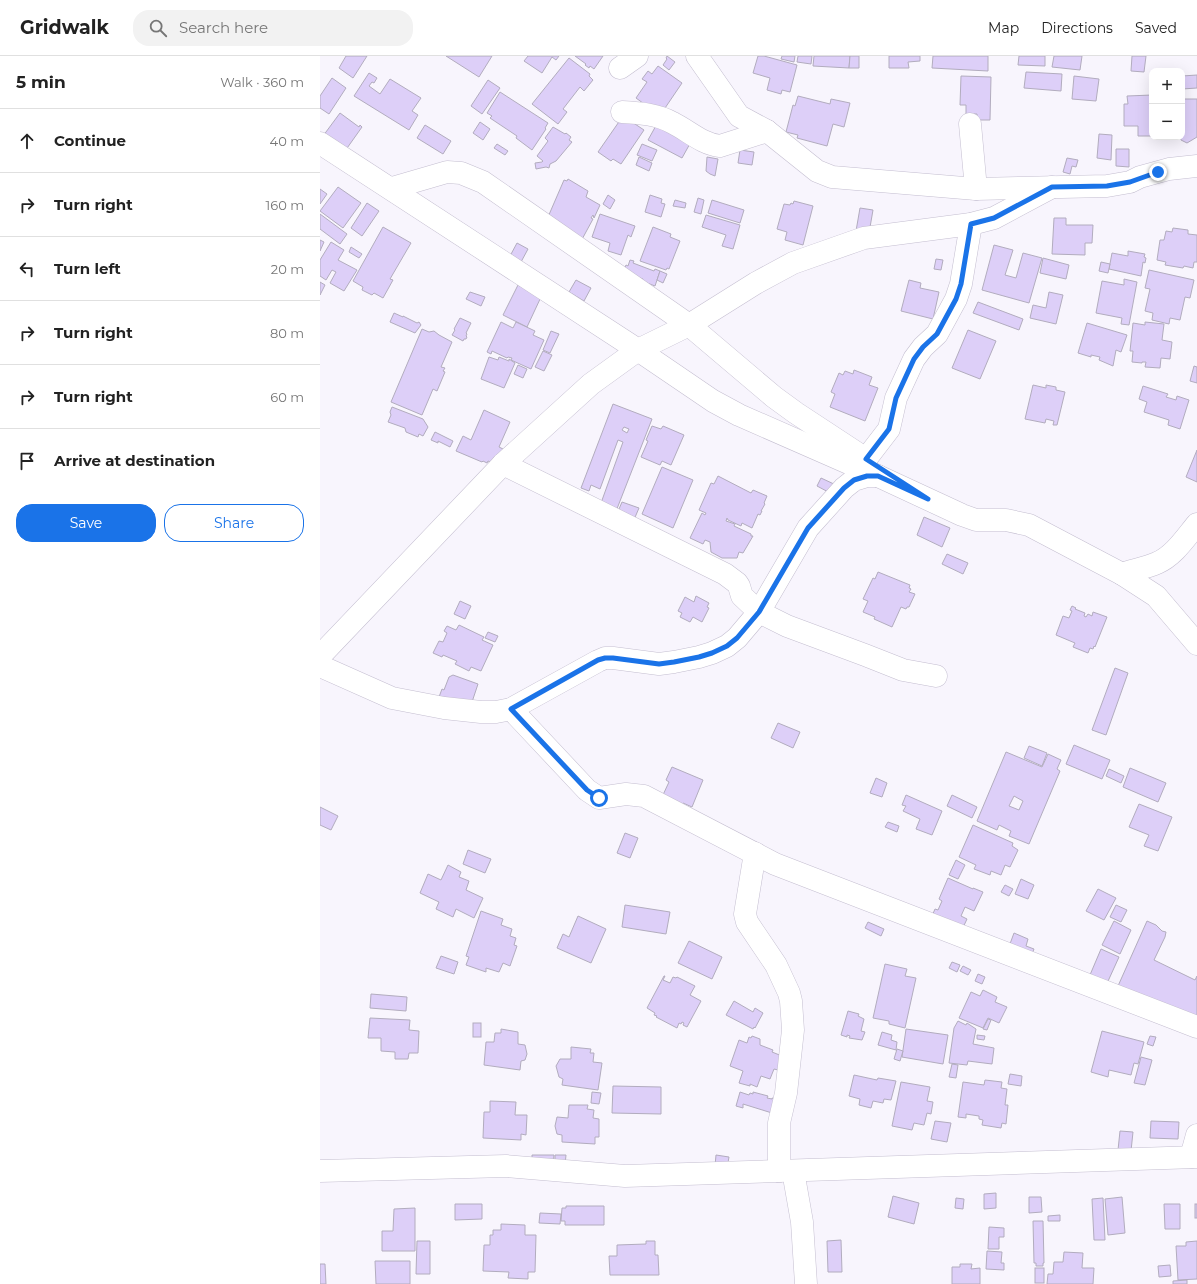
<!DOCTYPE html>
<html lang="en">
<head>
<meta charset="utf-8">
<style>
  :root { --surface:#fff; --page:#f2f2f2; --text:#222; --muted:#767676; --line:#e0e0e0; --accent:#1a73e8 }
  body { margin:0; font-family:Montserrat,sans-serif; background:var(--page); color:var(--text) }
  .controls { position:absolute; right:12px; top:12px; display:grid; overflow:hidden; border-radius:8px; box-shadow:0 4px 16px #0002 }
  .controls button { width:36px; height:36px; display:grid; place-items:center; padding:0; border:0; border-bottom:1px solid var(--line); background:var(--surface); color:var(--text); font:20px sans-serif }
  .stop { position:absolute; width:12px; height:12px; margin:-9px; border:3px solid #1a73e8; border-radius:50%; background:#fff }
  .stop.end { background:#1a73e8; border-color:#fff; box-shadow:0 1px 4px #0008 }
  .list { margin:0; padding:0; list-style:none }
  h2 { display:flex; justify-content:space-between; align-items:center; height:52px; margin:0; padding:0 16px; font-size:17px }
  h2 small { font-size:13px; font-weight:400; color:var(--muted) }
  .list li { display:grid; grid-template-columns:26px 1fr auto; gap:12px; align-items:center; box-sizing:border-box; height:64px; padding:0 16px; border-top:1px solid var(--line) }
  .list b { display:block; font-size:15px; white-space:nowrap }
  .list em { font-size:13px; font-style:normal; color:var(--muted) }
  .actions { display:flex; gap:8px; padding:12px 16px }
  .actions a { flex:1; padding:9px 0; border:1px solid var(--accent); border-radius:16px; text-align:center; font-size:14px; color:var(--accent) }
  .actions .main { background:var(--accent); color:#fff }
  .icon { flex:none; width:22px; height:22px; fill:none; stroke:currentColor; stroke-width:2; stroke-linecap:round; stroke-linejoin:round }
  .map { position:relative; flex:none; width:877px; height:1228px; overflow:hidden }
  header { display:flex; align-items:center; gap:24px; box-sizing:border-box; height:56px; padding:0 20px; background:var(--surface); border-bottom:1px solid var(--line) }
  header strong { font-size:19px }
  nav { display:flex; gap:22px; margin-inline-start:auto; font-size:14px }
  .search { width:280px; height:36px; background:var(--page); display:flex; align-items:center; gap:10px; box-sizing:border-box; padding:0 14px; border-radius:16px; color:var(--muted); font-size:15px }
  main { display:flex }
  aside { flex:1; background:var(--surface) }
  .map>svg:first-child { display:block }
  .building { fill:#ddcff8; stroke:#b2acbe; fill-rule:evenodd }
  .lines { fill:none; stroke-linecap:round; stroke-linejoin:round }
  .minor-casing { stroke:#c4bed0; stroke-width:23 }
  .minor { stroke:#fff; stroke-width:22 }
  .route { stroke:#1a73e8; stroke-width:5 }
</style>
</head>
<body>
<header>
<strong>Gridwalk</strong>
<div class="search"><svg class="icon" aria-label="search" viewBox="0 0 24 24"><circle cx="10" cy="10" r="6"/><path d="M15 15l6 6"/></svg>Search here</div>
<nav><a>Map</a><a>Directions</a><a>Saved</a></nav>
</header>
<main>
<aside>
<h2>5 min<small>Walk · 360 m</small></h2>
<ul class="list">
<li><svg class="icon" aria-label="ahead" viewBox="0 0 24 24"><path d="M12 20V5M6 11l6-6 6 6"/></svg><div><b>Continue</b></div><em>40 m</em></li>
<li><svg class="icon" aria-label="right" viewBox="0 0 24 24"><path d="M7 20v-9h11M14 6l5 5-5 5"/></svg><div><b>Turn right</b></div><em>160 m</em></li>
<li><svg class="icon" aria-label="left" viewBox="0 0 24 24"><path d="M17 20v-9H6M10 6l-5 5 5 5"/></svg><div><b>Turn left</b></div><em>20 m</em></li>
<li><svg class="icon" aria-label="right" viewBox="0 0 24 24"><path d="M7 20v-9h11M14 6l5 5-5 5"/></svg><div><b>Turn right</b></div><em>80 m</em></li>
<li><svg class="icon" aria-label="right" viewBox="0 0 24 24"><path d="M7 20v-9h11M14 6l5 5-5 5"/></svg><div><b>Turn right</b></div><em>60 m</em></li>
<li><svg class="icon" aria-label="arrive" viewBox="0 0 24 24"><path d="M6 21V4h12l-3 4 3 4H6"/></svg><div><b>Arrive at destination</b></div></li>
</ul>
<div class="actions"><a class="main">Save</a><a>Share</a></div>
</aside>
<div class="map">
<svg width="877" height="1228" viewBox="0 0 877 1228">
  <rect width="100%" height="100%" fill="#f8f5fd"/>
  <g class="building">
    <polygon points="26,0 47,0 33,22 19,12"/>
    <polygon points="126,0 172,0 159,21"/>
    <polygon points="208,0 239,0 236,4 232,1 222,17 204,5"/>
    <polygon points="255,0 283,0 274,13 270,10 269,12 265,9 266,8"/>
    <polygon points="347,0 355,6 349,14 343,9 347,3 346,2"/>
    <polygon points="438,0 444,0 477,9 470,36 462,34 461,38 447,34 450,22 433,17"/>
    <polygon points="462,0 475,0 474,6 461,3"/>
    <polygon points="478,0 492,0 491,8 477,6"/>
    <polygon points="494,0 530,0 529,12 493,10"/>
    <polygon points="530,0 539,0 539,12 529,12"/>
    <polygon points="569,0 600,0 600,5 588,6 589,12 569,12"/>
    <polygon points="613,0 668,0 668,15 612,12"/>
    <polygon points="699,0 725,0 725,10 698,9"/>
    <polygon points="734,0 762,0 760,14 732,11"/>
    <polygon points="812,0 826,0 824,16 811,15"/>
    <polygon points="249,2 270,18 269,20 273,24 264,35 260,31 243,53 247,56 238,68 212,48"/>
    <polygon points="338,10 362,27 343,55 331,53 316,42 327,26 322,23 328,15 332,18"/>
    <polygon points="706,16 742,18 741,35 704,32"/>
    <polygon points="49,17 57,22 54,27 52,26 49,30 60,38 70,23 101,42 92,55 98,59 89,74 34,40"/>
    <polygon points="877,19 877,32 862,33 862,20"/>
    <polygon points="641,20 671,21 670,64 657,64 657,58 646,58 646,49 640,49"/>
    <polygon points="754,20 779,23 776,45 752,43"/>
    <polygon points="12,22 26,32 9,58 0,52 0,40"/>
    <polygon points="168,24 180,32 162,58 151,50"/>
    <polygon points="180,36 228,67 225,72 226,73 212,94 196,82 197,80 170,62 172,60 167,57"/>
    <polygon points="832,39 832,80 818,80 818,70 804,70 804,48 808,48 807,40"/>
    <polygon points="478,40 510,48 511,43 530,47 524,71 513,68 507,90 477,82 478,79 466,76 473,49 475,50"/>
    <polygon points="862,43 877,43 877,81 867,87 861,84 860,81 862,81"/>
    <polygon points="20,57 39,71 40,69 42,71 25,95 3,80"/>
    <polygon points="303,60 324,74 301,108 293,103 291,105 278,96"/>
    <polygon points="160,66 170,73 163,84 153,77"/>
    <polygon points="338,66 372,84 362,102 328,84"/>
    <polygon points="105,69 131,85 123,98 97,82"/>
    <polygon points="233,71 245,78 246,77 251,81 249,84 252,86 236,105 230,108 229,112 226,111 216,113 215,107 222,106 223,105 217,100 228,85 225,82"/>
    <polygon points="779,78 792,79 791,104 777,102"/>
    <polygon points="177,88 188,95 185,99 174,92"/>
    <polygon points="322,88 337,94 332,105 317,99"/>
    <polygon points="796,93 809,93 809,111 796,110"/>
    <polygon points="420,94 434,96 432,109 418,107"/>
    <polygon points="319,101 332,107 329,115 316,109"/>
    <polygon points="387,101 398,103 395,120 390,118 386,115"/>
    <polygon points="747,102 758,104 756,111 752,110 750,118 743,116"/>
    <polygon points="248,123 268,135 266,141 280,149 274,162 273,159 271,162 273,163 260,187 228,161 244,124 247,125"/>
    <polygon points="18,131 41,147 23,172 0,155"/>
    <polygon points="0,133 7,138 0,148"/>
    <polygon points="288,139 295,144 290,153 283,148"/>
    <polygon points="330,139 342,143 341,147 345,148 341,161 325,156"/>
    <polygon points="378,142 384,144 381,158 374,156"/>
    <polygon points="355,144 366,147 365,152 353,150"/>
    <polygon points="392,144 424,154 420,167 388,157"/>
    <polygon points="474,145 493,150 483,189 465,184 467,176 457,173 464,148 470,149 471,147 473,148"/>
    <polygon points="47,147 59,155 42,180 31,172"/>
    <polygon points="540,152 553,154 549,177 536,175"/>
    <polygon points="0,158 27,178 20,188 0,173"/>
    <polygon points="280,158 315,170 311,181 308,179 301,199 288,195 290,187 272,181"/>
    <polygon points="386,159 420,169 413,193 402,190 406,179 382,171"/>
    <polygon points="734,162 746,162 746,169 773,169 772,187 765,187 765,199 732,198"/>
    <polygon points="63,171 91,187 70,223 73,224 63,242 54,237 52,239 42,234 43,231 33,225"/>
    <polygon points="333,171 351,178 350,181 360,185 349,213 347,212 346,214 320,205"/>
    <polygon points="853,172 868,174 868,178 877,179 877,206 874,206 873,212 864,210 863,212 845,209 846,206 837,204 840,184 844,184 846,175 852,176"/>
    <polygon points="0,184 4,186 0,195"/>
    <polygon points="11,186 24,194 18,204 37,214 24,235 10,227 16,216 12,214 6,224 0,220 0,204"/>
    <polygon points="197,187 208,193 201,206 190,200"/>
    <polygon points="674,189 693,194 685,219 696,222 703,197 722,202 709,247 662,234"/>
    <polygon points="31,191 42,198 39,202 29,196"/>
    <polygon points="808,195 825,198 824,201 826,202 825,207 823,206 821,220 789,213 792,197 808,200"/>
    <polygon points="723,202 749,209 746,223 720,217"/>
    <polygon points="616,203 623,204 621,214 614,213"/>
    <polygon points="310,204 314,205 313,207 334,215 335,213 340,215 335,230 322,225 323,223 303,216 306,209 308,210"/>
    <polygon points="781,206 790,208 788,217 779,215"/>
    <polygon points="829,214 874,224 870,242 865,241 860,264 850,262 849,268 832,264 833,257 825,255 830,233 825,232"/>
    <polygon points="340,215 347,218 343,227 337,224"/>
    <polygon points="804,223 817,226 809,269 801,268 802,262 776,257 782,225 804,229"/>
    <polygon points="256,224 271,232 264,245 249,236"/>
    <polygon points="589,224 601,227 600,232 619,236 613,263 581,255"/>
    <polygon points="0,226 5,229 0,239"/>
    <polygon points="198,229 221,241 207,271 183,259"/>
    <polygon points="150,236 165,241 161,250 146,243"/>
    <polygon points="729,236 743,239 736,268 710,262 713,249 726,252"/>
    <polygon points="658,246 703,263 699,274 653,257"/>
    <polygon points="74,257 83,261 83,260 97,267 99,266 101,269 95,277 70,266"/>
    <polygon points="140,262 151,267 146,277 147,278 146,280 147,281 146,283 144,283 143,285 132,279 135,274 134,273"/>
    <polygon points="181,266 193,272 196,266 215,275 213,279 224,284 211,313 191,304 192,302 188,301 187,302 172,295 171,298 167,296"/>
    <polygon points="825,266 844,268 842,284 852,286 850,303 841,302 840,312 825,311 826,306 822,306 822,307 812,306 813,295 810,295 813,267 825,269"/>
    <polygon points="767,267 807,279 801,296 796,294 793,310 779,304 780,301 771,299 771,301 758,297"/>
    <polygon points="102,273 109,276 114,275 119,279 132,286 121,311 125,312 123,315 125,316 117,335 113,333 102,359 71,346"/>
    <polygon points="648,274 676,285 660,323 632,312"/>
    <polygon points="231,275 239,278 230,297 223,294"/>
    <polygon points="223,295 232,299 224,315 215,311"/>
    <polygon points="169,301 178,304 179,301 189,305 189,303 195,307 184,332 161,323"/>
    <polygon points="198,309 207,313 203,322 194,318"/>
    <polygon points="874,310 877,311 877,327 870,325"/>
    <polygon points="534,314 552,321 549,329 558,332 545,365 510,351 515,338 511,336 519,317 523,319 525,315 533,318"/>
    <polygon points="713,329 726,332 726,329 736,331 736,334 745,336 737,369 733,369 734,365 726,363 725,367 705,363"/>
    <polygon points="823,330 848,338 846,341 856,344 857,340 869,344 860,373 848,369 849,364 824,356 827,346 819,343"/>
    <path d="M293,348L332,363L293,463L281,447L303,386L298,384L280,433L271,429L269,435L261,432ZM304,371L309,373L307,377L302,374Z"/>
    <polygon points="72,351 103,363 108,371 103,380 99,378 98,381 86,376 85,372 68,366 71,359 70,356"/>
    <polygon points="164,354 190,366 179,391 183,393 176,408 168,405 167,407 163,405 162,406 136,395 143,380 151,384"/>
    <polygon points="332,370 341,373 343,370 364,379 351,409 342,405 340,409 321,401 328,385 326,384"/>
    <polygon points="115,376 133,385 130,391 118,385 118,387 111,384"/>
    <polygon points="877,394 877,426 866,421"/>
    <polygon points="342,411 373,424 353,472 322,458"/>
    <polygon points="398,420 431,437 433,434 447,440 444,447 445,448 441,455 442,455 440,459 438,458 432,472 422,467 421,470 408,464 407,462 406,465 415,468 414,470 431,478 431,480 433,480 423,497 419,496 417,502 402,502 391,496 390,486 385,484 383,488 370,482 382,457 385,459 386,457 379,454 391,427 394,428"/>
    <polygon points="501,422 516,429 512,438 497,430"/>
    <polygon points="302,446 319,452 313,466 296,460"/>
    <polygon points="604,461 630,472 622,491 597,479"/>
    <polygon points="627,498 648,507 643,518 622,508"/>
    <polygon points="558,516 590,529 589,532 591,533 589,536 595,538 589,551 587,551 586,553 581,551 572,571 554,563 555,561 543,556 548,545 543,543 553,522 555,523"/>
    <polygon points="376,540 389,547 387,551 389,552 382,566 373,561 370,566 360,561 362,557 358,555 365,541 374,546"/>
    <polygon points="140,545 151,550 145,563 134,558"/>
    <polygon points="752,550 756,552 755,553 765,557 764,560 766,561 768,558 772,560 773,556 787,561 775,591 774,590 773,593 770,592 768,597 753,591 755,587 736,579 743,560 749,562 752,555 750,554"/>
    <polygon points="139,569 164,581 162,584 173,589 161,615 151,611 149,615 135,608 137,605 123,599 122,601 113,597 119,585 123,586 127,577 124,575 127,570 136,574"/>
    <polygon points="168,576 178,580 175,586 165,582"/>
    <polygon points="795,612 808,617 786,679 772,674"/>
    <polygon points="133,619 158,628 149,655 119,641 122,633 124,634 129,621"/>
    <polygon points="458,667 480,676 473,692 451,682"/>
    <polygon points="754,689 790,704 782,723 746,708"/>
    <polygon points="709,690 727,697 722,710 704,702"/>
    <path d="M686,696L722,711L728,698L741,704L737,713L740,715L709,788L689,780L691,775L679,769L677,774L657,765ZM694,740L703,745L699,754L689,750Z"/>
    <polygon points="352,711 383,724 372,751 363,747 361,750 342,741 349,726 346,724"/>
    <polygon points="810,712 846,727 838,746 803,731"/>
    <polygon points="789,713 804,720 801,727 786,720"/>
    <polygon points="556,722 567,727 562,741 550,737"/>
    <polygon points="586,739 622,755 612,779 596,773 600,763 583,755 586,750 582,749"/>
    <polygon points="632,739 657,751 652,762 627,750"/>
    <polygon points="819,748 852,761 838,795 824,790 829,779 809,771"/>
    <polygon points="0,751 18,760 11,774 0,769"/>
    <polygon points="568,766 579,770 577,776 565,771"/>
    <polygon points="653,769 693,787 692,790 698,794 690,811 685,809 681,819 671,815 670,819 654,813 656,809 639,801"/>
    <polygon points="305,777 318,782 310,802 297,797"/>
    <polygon points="148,794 171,803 165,817 143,808"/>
    <polygon points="636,804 645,809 638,823 629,819"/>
    <polygon points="128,809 141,816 139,821 149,825 146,834 163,842 154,862 136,853 133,861 116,853 119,846 100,837 108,818 121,824"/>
    <polygon points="628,822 653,833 653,832 663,836 654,855 645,851 641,860 647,863 640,878 612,860 615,853 618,854 622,845 619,843"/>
    <polygon points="701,823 714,829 708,843 695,838"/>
    <polygon points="685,829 693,833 689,840 681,836"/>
    <polygon points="778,833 796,842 784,864 766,855"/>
    <polygon points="305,849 350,856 346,878 302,871"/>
    <polygon points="796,849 807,854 801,866 790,861"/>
    <polygon points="161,855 183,863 181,869 192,873 190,880 196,882 194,889 197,890 190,910 183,907 179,916 166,912 166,916 146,909 149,901 146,900"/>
    <polygon points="258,860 286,873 271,907 237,892 243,878 249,881"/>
    <polygon points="794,865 811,874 800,898 782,889"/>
    <polygon points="827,865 836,869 842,875 846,876 845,881 834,904 875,924 877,920 877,966 798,930"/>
    <polygon points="548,866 564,873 561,880 545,872"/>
    <polygon points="694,877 708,883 706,890 714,893 709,905 687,896"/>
    <polygon points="369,885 402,901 392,923 358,907"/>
    <polygon points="781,893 799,901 784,934 767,926"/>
    <polygon points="121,900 138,906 134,918 116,912"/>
    <polygon points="632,906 640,909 637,916 629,912"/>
    <polygon points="565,908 587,913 585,920 596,922 585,972 569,968 569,965 553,962"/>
    <polygon points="643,910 651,914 648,919 640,915"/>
    <polygon points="658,918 665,921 662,928 655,925"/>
    <polygon points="344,920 345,920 343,924 350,927 353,921 356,922 357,921 375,930 370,939 381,945 367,971 363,969 364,967 362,966 361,968 359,967 357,972 336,961 337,960 334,959 335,957 327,952"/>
    <polygon points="663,934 677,941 675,946 687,951 679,967 668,962 663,972 639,962 651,936 660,940"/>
    <polygon points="51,938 87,941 86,955 50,952"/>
    <polygon points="414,945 433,956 435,952 443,957 435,972 434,971 433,973 406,959"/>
    <polygon points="528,955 539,958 538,960 544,963 541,975 545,976 542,984 529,982 530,980 527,979 527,981 521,979"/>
    <polygon points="50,962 90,964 89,974 99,975 98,997 89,997 88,1003 75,1003 75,996 61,995 61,982 48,982"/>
    <polygon points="668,963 671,964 667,974 663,973"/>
    <polygon points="638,965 646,969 647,967 656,973 653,988 674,992 672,1008 648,1005 647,1009 629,1007 634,972"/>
    <rect x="153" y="967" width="8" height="14"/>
    <polygon points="181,973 198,976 198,988 205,989 207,998 205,1004 201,1005 200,1014 164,1009 166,986 174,986 175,977 181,977"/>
    <polygon points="586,973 628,979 623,1008 582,1001"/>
    <polygon points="782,975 824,986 818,1008 814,1007 811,1019 789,1014 788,1021 771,1016"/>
    <polygon points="562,976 572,979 571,984 577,986 576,994 558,989"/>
    <polygon points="657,979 665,980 664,984 657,983"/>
    <polygon points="432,980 440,983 440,989 453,994 452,996 462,1000 458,1014 454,1013 450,1023 441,1020 437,1031 430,1028 430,1030 419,1027 423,1015 410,1010 419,984 427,987 429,981 431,982"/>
    <polygon points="830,980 836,981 833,990 827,988"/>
    <polygon points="251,991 271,993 270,997 274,997 273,1006 282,1007 278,1034 242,1029 243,1023 239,1021 236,1010 240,1003 251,1003"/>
    <polygon points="577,993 583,995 580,1005 574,1003"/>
    <polygon points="821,1001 832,1004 825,1029 814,1027"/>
    <polygon points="632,1008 638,1009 636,1022 629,1021"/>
    <polygon points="690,1018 702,1020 701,1030 688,1028"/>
    <polygon points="534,1019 557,1024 558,1022 576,1025 571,1044 564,1043 563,1047 553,1045 551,1052 539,1049 540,1043 529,1040"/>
    <polygon points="665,1024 682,1026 681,1032 687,1033 685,1049 688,1049 686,1068 682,1067 681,1072 662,1069 663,1064 659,1063 659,1060 646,1058 646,1062 638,1061 643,1026 664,1029"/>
    <polygon points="581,1026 610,1031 607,1045 613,1046 611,1058 607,1057 604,1069 594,1067 592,1074 572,1070"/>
    <polygon points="293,1030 341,1031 341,1058 292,1057"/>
    <polygon points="272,1036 281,1037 279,1048 271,1047"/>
    <polygon points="420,1036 429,1039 430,1037 433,1038 433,1036 448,1040 447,1042 452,1043 452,1042 456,1043 452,1057 423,1048 423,1052 416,1050"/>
    <polygon points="170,1045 196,1046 195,1059 207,1059 206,1079 201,1078 201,1084 163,1082 164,1056 170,1056"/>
    <polygon points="249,1049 268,1049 267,1053 274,1054 273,1062 279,1063 279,1081 275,1081 275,1088 242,1086 242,1079 237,1078 235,1070 237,1061 248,1062"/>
    <polygon points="615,1065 631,1067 627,1086 611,1083"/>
    <polygon points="831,1065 859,1066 858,1083 830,1082"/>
    <polygon points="800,1075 813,1076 811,1095 798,1094"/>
    <polygon points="212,1099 234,1099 233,1109 212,1109"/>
    <polygon points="235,1099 246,1099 245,1109 235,1109"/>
    <polygon points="396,1099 409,1101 407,1112 395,1110"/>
    <polygon points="676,1137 676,1152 664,1153 664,1138"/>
    <polygon points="573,1140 599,1147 594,1168 568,1161"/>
    <polygon points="709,1141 721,1141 722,1156 709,1157"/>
    <polygon points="802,1141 805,1177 788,1179 785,1143"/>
    <polygon points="636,1142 644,1143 643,1153 635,1152"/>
    <polygon points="783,1142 785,1184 774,1184 772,1143"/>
    <polygon points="135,1148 162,1148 162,1163 135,1164"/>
    <polygon points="844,1148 860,1148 860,1173 845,1173"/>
    <rect x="875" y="1148" width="2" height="14"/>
    <polygon points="246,1150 284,1150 284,1169 245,1169 245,1165 241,1165 242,1152 246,1152"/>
    <polygon points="95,1152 95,1195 62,1195 62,1175 73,1175 74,1153"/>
    <polygon points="220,1157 241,1158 240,1168 219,1167"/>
    <polygon points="740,1159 740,1165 728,1165 728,1160"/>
    <polygon points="713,1165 723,1165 724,1207 723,1207 723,1210 716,1210 716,1207 714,1207"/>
    <polygon points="181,1168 205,1169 205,1179 216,1179 215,1216 208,1216 208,1223 188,1222 189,1216 163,1215 164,1189 170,1189 170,1179 173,1179 173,1174 181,1174"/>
    <polygon points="669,1171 684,1172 684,1181 679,1181 679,1193 668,1193"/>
    <polygon points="521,1184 522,1216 508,1216 507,1185"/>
    <polygon points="97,1185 110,1185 110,1218 96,1218"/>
    <polygon points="326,1185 335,1185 335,1199 338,1199 339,1219 290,1219 289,1200 297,1200 297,1189 326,1188"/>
    <polygon points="877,1185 877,1223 858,1224 856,1190 866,1190 866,1186"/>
    <polygon points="667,1195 682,1196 681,1207 684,1207 684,1214 666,1213"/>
    <polygon points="744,1196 763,1197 762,1212 774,1212 773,1228 727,1228 728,1218 733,1218 734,1206 743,1206"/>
    <polygon points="55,1205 90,1205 90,1228 56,1228"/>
    <polygon points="0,1208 5,1208 6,1228 0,1228"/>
    <polygon points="640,1208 652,1208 651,1213 660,1212 660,1228 632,1228 632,1211 640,1211"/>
    <polygon points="850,1209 851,1220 839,1221 838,1210"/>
    <rect x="715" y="1212" width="9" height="15"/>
    <polygon points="867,1224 867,1228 853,1228 853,1225"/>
  </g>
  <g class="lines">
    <g class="minor-casing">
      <g id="minor">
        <polyline points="377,0 419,60 447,75 497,115 512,121 656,133 787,130 810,126 820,121 849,113 877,110"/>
        <polyline points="300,12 317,0"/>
        <path d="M302,56C320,57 337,58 353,67C369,75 382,88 400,90L447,75"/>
        <polyline points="650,68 656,133"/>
        <polyline points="0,87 318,294 393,345 419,359 558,420 642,459 656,464 686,464 709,469 802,518 836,540 877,588"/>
        <polyline points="72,132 127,116 141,117 163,126 369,269 454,341 476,357 546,403"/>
        <polyline points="546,403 569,373 576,342 594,303 603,291 617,278 636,243 641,228 651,168"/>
        <polyline points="183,408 405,518 417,527 419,530 422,540 439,556 467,570 545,599 583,614 616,620"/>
        <path d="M802,518C813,514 826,512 837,507C854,500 866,481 877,468"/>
        <polyline points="0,600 183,408 271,328 318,294 369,269 436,227 473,207 544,182 651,168 674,162 732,131"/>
        <polyline points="0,610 72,642 124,652 161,656 176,656 191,653 278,605 285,602 293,602 339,608 354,606 379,601 392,597 407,590 417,582 439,556 488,472 524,432 534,424 547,420 558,420"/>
        <polyline points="191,653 267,734 279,742 306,738 324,740 455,808 877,971"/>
        <polyline points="435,797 425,858 427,866 456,909 469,937 471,945 473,974 466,1037 459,1067 459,1115"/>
        <polyline points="871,1101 877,1079"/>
        <polyline points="0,1115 186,1110 305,1120 877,1101"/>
        <polyline points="473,1115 482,1166 486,1228"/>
      </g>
    </g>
    <use href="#minor" class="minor"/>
  </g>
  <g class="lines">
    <polyline class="route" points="279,742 267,734 191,653 278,604 285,602 293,602 339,608 354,606 379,601 392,597 407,590 417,582 439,556 488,472 524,432 534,424 547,420 558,420 608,443 546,403 569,373 576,342 594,303 603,291 617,278 636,243 641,228 651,168 674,162 732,131 787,130 810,126 838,116"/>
  </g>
</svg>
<div class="controls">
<button>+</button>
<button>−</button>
</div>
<div class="stop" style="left:279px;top:742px"></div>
<div class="stop end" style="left:838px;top:116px"></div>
</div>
</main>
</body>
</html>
